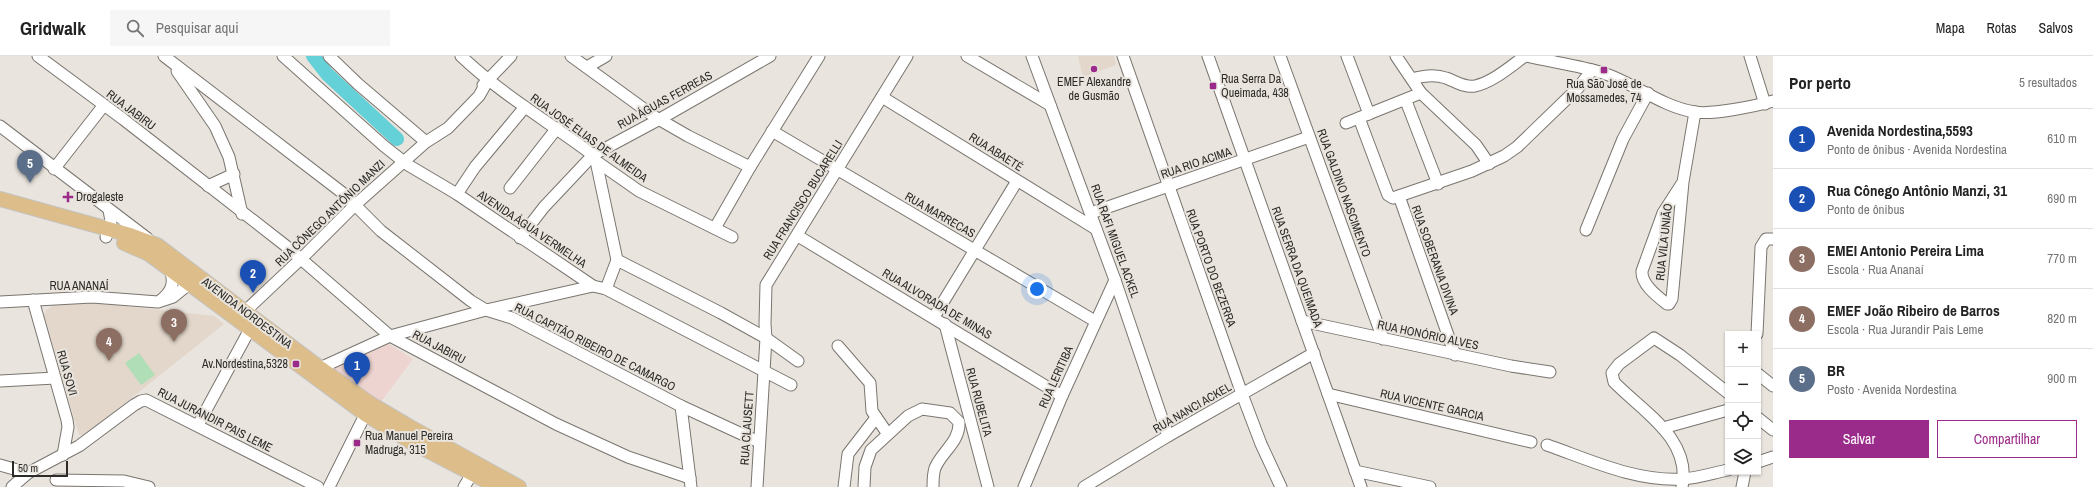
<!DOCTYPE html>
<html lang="pt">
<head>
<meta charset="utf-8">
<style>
  :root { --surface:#fff; --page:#f6f6f6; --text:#222; --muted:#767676; --line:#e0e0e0; --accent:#9b2b8a }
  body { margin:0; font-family:"Archivo Narrow",sans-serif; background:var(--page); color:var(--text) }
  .controls { position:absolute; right:12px; bottom:12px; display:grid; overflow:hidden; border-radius:0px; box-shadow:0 1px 3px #0004 }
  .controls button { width:36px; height:36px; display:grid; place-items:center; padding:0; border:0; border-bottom:1px solid var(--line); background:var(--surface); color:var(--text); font:20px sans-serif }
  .scale { position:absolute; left:12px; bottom:10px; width:56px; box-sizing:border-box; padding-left:4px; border:2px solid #2d2b28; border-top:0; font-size:11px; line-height:14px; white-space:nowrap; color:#2d2b28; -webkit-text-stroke:3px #e9e4dd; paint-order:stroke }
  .you { position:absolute; left:1037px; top:233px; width:14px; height:14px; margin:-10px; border:3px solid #fff; border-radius:50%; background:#1a73e8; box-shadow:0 0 0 6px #1a73e833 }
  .badge { display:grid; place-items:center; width:26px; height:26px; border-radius:50%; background:var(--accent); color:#fff; font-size:13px; font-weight:700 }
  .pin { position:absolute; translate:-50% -33px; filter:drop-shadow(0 1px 2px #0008) }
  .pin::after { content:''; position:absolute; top:21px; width:14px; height:12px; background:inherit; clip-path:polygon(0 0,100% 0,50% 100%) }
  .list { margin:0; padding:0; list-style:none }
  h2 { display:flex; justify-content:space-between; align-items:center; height:52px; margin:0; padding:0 16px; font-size:17px }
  h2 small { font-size:13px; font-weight:400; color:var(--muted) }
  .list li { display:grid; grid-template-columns:26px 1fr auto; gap:12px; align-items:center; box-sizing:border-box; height:60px; padding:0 16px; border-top:1px solid var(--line) }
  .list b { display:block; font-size:15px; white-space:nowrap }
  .list p { margin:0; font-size:13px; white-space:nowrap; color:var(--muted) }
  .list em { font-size:13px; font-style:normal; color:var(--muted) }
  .actions { display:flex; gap:8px; padding:12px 16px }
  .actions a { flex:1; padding:9px 0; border:1px solid var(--accent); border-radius:0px; text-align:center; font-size:14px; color:var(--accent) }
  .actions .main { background:var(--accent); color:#fff }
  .icon { flex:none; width:22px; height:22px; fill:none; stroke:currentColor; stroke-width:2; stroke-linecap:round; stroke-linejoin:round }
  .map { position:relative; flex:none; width:1773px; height:431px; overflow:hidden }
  header { display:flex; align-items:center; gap:24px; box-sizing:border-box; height:56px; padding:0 20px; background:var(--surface); border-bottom:1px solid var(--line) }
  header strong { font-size:19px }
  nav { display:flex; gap:22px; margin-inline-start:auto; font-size:14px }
  .search { width:280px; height:36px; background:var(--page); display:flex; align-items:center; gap:10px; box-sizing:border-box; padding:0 14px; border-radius:0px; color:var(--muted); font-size:15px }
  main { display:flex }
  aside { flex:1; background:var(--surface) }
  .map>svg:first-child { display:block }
  .built { fill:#e2d7ca }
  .medical { fill:#eed4d0 }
  .green { fill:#b0deb6 }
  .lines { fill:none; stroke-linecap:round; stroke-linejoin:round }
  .river { stroke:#64d0d8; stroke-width:14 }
  .minor-casing { stroke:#7a756f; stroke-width:13 }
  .major-casing { stroke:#c4c4c3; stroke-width:16 }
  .minor { stroke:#fff; stroke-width:11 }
  .major { stroke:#ddbd89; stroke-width:14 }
  .poi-dot { fill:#9b2b8a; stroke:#e9e4dd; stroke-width:1.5 }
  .labels { text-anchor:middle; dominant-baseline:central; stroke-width:4; stroke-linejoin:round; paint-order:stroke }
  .poi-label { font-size:12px; fill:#2d2b28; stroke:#e9e4dd; text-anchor:start }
  .street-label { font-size:12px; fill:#2d2b28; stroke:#e9e4dd }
</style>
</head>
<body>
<header>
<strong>Gridwalk</strong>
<div class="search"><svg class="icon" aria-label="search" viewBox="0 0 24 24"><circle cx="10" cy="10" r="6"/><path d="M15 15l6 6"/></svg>Pesquisar aqui</div>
<nav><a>Mapa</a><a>Rotas</a><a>Salvos</a></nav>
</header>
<main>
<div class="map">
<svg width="1773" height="431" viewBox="0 0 1773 431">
  <rect width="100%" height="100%" fill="#e9e4dd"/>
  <g class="built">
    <polygon points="1078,0 1114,0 1116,9 1083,21"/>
    <polygon points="96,247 214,260 224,268 85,379 79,379 44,259 46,254 54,249"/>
  </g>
  <polygon class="medical" points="387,287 413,303 380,347 333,313"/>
  <polygon class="green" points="139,297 155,319 141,329 125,307"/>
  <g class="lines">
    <polyline class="river" points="313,0 327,18 397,83"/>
    <g class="minor-casing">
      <g id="minor">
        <polyline points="38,0 123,63 286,190 390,280 556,368 628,401 690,422"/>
        <polyline points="164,0 344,138 381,175 471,245 486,254 512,262 681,350 759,386"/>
        <polyline points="283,0 384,90 408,109 457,138 593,230 606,233 791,329"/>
        <polyline points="329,0 358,28 426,86"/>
        <path d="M461,0C501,38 549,66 593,99L596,105L639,135L732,181"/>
        <polyline points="571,0 655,61 688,80 750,111"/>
        <polyline points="967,0 1050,49"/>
        <polyline points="1032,0 1115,224 1168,380"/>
        <polyline points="1123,0 1242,338 1261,388 1281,431"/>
        <polyline points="1208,0 1361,431"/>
        <polyline points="1280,0 1383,283"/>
        <polyline points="1347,0 1369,58"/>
        <polyline points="1396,0 1421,37 1476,89 1489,108"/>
        <path d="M1526,0C1551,6 1578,9 1603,17C1634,27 1662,51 1695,56C1712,59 1756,50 1773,45"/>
        <polyline points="1750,0 1765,48"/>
        <polyline points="587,11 606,0"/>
        <polyline points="177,15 215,70 229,101 242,158"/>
        <path d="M1412,23C1422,20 1435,18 1446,22C1455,25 1464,32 1475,30C1493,26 1511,10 1525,0"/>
        <polyline points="483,29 511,0"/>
        <polyline points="882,41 1096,173"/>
        <polyline points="1406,45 1438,128"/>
        <polyline points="1359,62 1388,139 1393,142 1472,115 1504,100 1517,91 1578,32 1592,14"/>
        <polyline points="1346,67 1421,37"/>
        <polyline points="0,70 147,182"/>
        <polyline points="772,75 1095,265"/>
        <polyline points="596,105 617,204 606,233"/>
        <polyline points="54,113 104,49"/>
        <path d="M1683,126L1663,157L1642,215C1641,228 1657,240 1667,248H1669L1672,243L1683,126L1695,56"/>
        <polyline points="208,130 234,118"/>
        <polyline points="510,132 557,72"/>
        <polyline points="457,138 475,111 525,51"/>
        <polyline points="1399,140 1455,299"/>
        <polyline points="1091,157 1309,81"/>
        <polyline points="715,172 750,111 819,0"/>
        <polyline points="1586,174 1623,83 1648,37"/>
        <polyline points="798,180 1062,340"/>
        <polyline points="106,181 111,165 109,154"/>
        <polyline points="520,182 544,151 593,99 660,63 770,0"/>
        <polyline points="617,204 721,257 766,282 798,305"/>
        <polyline points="33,244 67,364 68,371 63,399"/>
        <path d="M161,244C172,235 174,228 171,215"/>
        <polyline points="0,246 92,241 158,246 173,241 189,228"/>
        <polyline points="240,260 307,197 355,149 426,86 448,72 479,40 488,24"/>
        <polyline points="934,261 1017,125"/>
        <polyline points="1302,265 1511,310 1550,316"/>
        <polyline points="945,268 988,431"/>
        <polyline points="1757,278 1761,191 1766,183 1773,183"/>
        <polyline points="838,290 870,327 872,355 887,377"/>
        <polyline points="317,317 320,312 390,280 486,254 593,230"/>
        <polyline points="1758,318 1773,330"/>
        <polyline points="0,325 55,322"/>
        <polyline points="1328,338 1531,386"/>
        <polyline points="681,350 691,431"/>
        <polyline points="1758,362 1773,374"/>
        <polyline points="198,369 250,273"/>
        <polyline points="1663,372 1728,354"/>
        <path d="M1547,389C1590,404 1636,426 1683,423C1698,422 1713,417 1728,414"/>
        <polyline points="1758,406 1773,401"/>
        <polyline points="0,409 28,417"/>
        <polyline points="1355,415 1430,431"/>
        <polyline points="56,424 124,425 149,431"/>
        <polyline points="12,431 28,417 79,390 134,349 141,345 146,344 318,431"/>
        <polyline points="329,431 369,351"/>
        <polyline points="464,431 476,411"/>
        <polyline points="757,431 766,282 765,268 766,229 907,0"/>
        <polyline points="844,431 848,398 875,363"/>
        <path d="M864,431L865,411L871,394L908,360L922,353L950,357L959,366C960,386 942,395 935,412C933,418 933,425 933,431"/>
        <polyline points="1024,431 1062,340 1115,224"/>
        <polyline points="1084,431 1168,380 1314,297"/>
        <path d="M1682,431C1692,383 1642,355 1614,326L1612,317L1619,308L1654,282L1680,299L1728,337"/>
        <polyline points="1742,431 1745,416"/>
      </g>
    </g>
    <g class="major-casing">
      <g id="major">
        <polyline points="0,143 130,179 157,189 320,312 371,348 410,371 519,431"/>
        <polyline points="124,187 149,198 365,358 411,386 498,431"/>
      </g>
    </g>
    <use href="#minor" class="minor"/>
    <use href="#major" class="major"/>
  </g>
  <g class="poi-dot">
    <circle cx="1094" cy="13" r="4"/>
    <rect x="1600" y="10" width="8" height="8" rx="2"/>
    <rect x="1209" y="26" width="8" height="8" rx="2"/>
    <path d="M66 135h4v4h4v4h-4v4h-4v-4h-4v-4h4z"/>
    <rect x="292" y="304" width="8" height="8" rx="2"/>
    <rect x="353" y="383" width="8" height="8" rx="2"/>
  </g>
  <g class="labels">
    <g class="poi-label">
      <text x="1221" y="23">Rua Serra Da<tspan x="1221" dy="14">Queimada, 438</tspan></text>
      <text x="1094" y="26" text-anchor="middle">EMEF Alexandre<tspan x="1094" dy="14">de Gusmão</tspan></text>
      <text x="1604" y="28" text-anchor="middle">Rua São José de<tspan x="1604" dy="14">Mossamedes, 74</tspan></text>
      <text x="76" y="141">Drogaleste</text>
      <text x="288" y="308" text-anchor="end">Av.Nordestina,5328</text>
      <text x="365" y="380">Rua Manuel Pereira<tspan x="365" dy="14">Madruga, 315</tspan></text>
    </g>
    <g class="street-label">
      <text transform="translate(665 44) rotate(-29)">RUA ÁGUAS FERREAS</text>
      <text transform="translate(131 54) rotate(37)">RUA JABIRU</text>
      <text transform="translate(589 82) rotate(36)">RUA JOSÉ ELIAS DE ALMEIDA</text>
      <text transform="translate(996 96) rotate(32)">RUA ABAETÉ</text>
      <text transform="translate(1196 107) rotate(-19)">RUA RIO ACIMA</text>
      <text transform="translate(1344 137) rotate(70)">RUA GALDINO NASCIMENTO</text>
      <text transform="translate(803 144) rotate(-58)">RUA FRANCISCO BUCARELLI</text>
      <text transform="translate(330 157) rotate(-44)">RUA CÔNEGO ANTÔNIO MANZI</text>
      <text transform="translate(940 159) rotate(30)">RUA MARRECAS</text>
      <text transform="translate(532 173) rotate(34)">AVENIDA ÁGUA VERMELHA</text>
      <text transform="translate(1115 185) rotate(70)">RUA RAFI MIGUEL ACKEL</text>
      <text transform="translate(1664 186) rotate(-84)">RUA VILA UNIÃO</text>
      <text transform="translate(1435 204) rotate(70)">RUA SOBERANIA DIVINA</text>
      <text transform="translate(1297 211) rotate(70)">RUA SERRA DA QUEIMADA</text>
      <text transform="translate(1211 212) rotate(70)">RUA PORTO DO BEZERRA</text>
      <text x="79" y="230">RUA ANANAÍ</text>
      <text transform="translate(937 248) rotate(31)">RUA ALVORADA DE MINAS</text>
      <text transform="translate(247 257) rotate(37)">AVENIDA NORDESTINA</text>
      <text transform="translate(1428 279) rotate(12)">RUA HONÓRIO ALVES</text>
      <text transform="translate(439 291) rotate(28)">RUA JABIRU</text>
      <text transform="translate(595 291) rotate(27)">RUA CAPITÃO RIBEIRO DE CAMARGO</text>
      <text transform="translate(67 317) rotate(74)">RUA SOVI</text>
      <text transform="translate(1056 321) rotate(-66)">RUA LERITIBA</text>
      <text transform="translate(979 346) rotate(75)">RUA RUBELITA</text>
      <text transform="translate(1432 349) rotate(13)">RUA VICENTE GARCIA</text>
      <text transform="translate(1192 352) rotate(-30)">RUA NANCI ACKEL</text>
      <text transform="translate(215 364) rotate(27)">RUA JURANDIR PAIS LEME</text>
      <text transform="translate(747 372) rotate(-86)">RUA CLAUSETT</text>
    </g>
  </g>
</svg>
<div class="controls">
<button>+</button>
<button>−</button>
<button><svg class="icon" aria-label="locate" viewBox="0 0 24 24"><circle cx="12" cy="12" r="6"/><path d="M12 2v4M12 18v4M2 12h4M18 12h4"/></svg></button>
<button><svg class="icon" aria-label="layers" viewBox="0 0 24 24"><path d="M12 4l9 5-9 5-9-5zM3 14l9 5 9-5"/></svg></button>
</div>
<div class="scale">50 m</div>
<div class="you"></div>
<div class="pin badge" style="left:357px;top:329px;background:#1a4fb4">1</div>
<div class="pin badge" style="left:253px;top:237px;background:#1a4fb4">2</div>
<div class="pin badge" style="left:174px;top:286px;background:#8d6e63">3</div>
<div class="pin badge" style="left:109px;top:305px;background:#8d6e63">4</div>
<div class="pin badge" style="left:30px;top:127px;background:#5c6f8a">5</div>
</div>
<aside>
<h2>Por perto<small>5 resultados</small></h2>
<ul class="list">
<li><span class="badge" style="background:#1a4fb4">1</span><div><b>Avenida Nordestina,5593</b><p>Ponto de ônibus · Avenida Nordestina</p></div><em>610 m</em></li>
<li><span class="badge" style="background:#1a4fb4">2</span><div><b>Rua Cônego Antônio Manzi, 31</b><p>Ponto de ônibus</p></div><em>690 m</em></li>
<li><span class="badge" style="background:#8d6e63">3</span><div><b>EMEI Antonio Pereira Lima</b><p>Escola · Rua Ananaí</p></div><em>770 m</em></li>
<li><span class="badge" style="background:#8d6e63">4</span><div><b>EMEF João Ribeiro de Barros</b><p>Escola · Rua Jurandir Pais Leme</p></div><em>820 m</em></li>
<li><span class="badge" style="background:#5c6f8a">5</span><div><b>BR</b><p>Posto · Avenida Nordestina</p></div><em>900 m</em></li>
</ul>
<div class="actions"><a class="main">Salvar</a><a>Compartilhar</a></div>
</aside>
</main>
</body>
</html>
